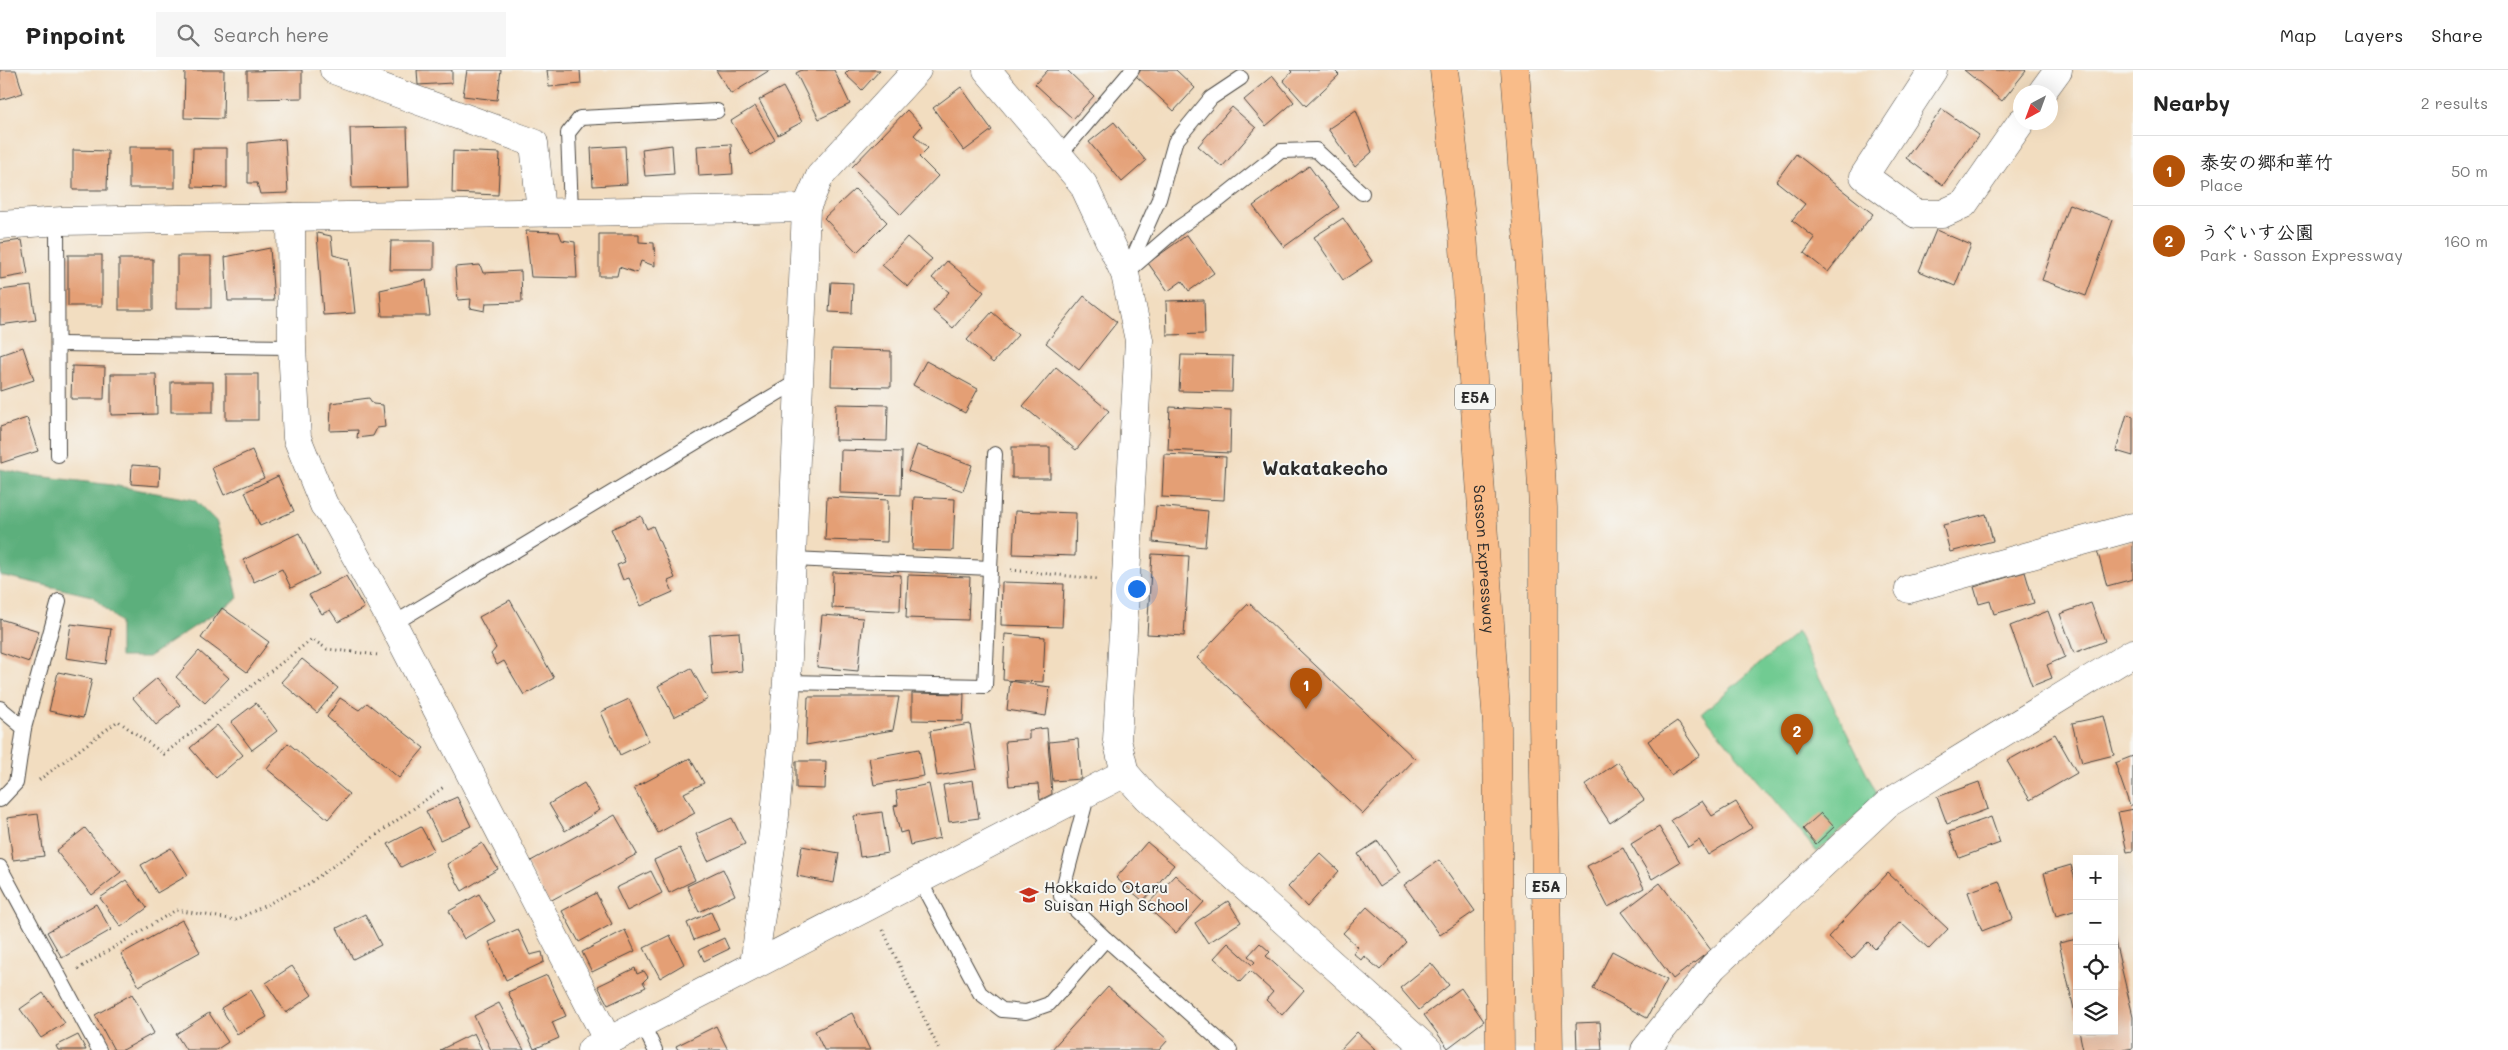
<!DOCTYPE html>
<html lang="en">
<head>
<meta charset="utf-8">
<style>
  :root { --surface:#fff; --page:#f6f6f6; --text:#222; --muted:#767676; --line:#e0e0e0; --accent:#b45309 }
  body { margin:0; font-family:Mali,"Klee One",sans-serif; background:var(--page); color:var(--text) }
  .controls { position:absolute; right:15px; bottom:15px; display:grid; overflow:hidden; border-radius:0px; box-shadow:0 5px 20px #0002 }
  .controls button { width:45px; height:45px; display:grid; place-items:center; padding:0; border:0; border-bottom:1px solid var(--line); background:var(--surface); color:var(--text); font:25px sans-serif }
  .compass { position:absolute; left:2013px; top:15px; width:45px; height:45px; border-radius:50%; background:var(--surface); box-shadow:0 5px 20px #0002; rotate:221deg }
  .you { position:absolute; left:1136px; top:518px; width:18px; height:18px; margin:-12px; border:4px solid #fff; border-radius:50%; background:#1a73e8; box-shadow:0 0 0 8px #1a73e833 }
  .badge { display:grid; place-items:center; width:32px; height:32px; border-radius:50%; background:var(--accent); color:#fff; font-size:16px; font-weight:700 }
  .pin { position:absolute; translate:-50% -41px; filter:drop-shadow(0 1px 2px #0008) }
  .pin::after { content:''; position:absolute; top:26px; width:18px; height:15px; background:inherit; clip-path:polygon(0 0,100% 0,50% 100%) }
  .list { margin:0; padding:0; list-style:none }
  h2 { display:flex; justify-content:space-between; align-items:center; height:65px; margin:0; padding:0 20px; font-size:21px }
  h2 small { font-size:16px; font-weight:400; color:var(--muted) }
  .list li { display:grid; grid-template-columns:32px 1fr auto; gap:15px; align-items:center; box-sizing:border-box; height:70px; padding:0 20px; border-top:1px solid var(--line) }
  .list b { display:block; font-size:19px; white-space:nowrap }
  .list p { margin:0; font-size:16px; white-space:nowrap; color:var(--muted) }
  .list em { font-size:16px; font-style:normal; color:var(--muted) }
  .icon { flex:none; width:28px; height:28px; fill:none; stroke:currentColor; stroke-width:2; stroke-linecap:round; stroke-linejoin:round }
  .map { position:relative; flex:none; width:2133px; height:980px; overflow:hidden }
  header { display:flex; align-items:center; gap:30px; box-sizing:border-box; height:70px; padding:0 25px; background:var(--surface); border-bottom:1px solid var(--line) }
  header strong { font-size:24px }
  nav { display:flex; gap:28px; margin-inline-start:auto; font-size:18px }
  .search { width:350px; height:45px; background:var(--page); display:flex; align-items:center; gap:12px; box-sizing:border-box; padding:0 18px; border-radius:0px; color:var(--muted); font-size:19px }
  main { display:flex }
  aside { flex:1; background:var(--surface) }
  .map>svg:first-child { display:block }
  .green { fill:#71cb92; stroke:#4e7b5e }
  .forest { fill:#5caf7c; stroke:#446d54 }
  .building { fill:#e49f74 }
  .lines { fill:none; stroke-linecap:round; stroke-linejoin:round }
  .service-casing { stroke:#494641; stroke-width:16 }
  .minor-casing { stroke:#494641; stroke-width:29 }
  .tertiary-casing { stroke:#494641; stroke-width:29 }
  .motorway-casing { stroke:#494641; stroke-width:29 }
  .path { stroke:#494641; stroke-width:3; stroke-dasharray:1 4; stroke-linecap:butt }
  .service { stroke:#fff; stroke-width:14 }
  .minor { stroke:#fff; stroke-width:28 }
  .tertiary { stroke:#fff; stroke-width:28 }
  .motorway { stroke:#f9bc89; stroke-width:28 }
  .labels { text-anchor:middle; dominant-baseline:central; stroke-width:4; stroke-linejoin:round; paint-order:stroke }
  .shield { fill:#f6f6f2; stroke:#686867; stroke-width:1 }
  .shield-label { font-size:15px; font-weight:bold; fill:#2b2b2b }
  .street-label { font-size:16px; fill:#2b2b2b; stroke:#f6f6f2 }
  .poi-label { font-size:16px; fill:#2b2b2b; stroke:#f6f6f2; text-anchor:start }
  .quarter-label { font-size:19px; font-weight:bold; fill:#2b2b2b; stroke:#f6f6f2 }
</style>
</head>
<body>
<header>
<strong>Pinpoint</strong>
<div class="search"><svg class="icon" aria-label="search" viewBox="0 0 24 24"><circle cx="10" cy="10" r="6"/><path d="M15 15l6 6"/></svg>Search here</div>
<nav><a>Map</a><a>Layers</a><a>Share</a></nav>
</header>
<main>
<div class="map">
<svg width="2133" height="980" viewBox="0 0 2133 980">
  <rect width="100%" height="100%" fill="#f6f6f2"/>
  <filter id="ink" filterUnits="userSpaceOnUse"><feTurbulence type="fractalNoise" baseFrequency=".02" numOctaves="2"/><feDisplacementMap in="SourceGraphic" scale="10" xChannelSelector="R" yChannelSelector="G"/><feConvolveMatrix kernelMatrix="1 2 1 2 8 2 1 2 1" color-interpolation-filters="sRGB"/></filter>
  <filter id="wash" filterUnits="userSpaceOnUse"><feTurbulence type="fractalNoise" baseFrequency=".0096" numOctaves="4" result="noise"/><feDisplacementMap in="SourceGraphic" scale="20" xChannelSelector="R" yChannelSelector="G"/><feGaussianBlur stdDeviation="1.12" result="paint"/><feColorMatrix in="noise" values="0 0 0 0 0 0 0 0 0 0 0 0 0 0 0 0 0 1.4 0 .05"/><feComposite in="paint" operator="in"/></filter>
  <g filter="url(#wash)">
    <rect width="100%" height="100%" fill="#f2ddc0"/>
    <polygon class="green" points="1797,562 1878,726 1817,782 1702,643"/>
    <polygon class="forest" points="0,399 29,405 112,415 195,430 216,451 231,496 238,528 148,587 120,587 120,552 92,526 0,505"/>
    <g id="blocks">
      <g class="building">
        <polygon points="0,0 16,0 23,23 0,30"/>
        <polygon points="185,0 224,0 223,49 184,48"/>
        <polygon points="302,0 302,28 247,29 247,1"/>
        <polygon points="417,0 452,0 452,13 418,15"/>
        <polygon points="467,0 501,0 497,30 463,26"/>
        <polygon points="547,0 580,0 581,14 549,17"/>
        <polygon points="716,0 770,0 731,24"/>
        <polygon points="802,0 834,0 850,34 819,49 796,3"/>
        <polygon points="849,0 880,0 862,20 845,4"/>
        <polygon points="1048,0 1067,0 1094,26 1073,49 1035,14"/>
        <polygon points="1141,0 1176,0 1195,18 1174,41 1136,6"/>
        <polygon points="1290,0 1334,0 1339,5 1306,36 1283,10 1292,2"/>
        <polygon points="1964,0 2025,0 2026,1 2002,31"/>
        <polygon points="1273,6 1294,32 1266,56 1244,30"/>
        <polygon points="783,17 802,52 778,65 759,30"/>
        <polygon points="961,17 992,60 964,81 933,38"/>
        <polygon points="755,36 775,70 751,85 731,51"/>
        <polygon points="1232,37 1256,58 1222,97 1198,76"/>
        <polygon points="1942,39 1979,65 1943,115 1906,88"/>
        <polygon points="907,40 922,56 914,65 928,78 919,87 938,106 901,145 852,97"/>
        <polygon points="1356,40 1372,82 1355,97 1328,59"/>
        <polygon points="1114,52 1146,91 1122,112 1089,72"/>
        <polygon points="407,57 409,117 352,118 350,58"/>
        <polygon points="285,69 288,123 260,124 257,113 248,113 248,73"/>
        <polygon points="731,74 733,104 699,106 697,76"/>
        <polygon points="672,75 674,104 645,106 642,79"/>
        <polygon points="625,76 627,114 593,116 591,78"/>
        <rect x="129" y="77" width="46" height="41"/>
        <polygon points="193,78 227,78 227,118 192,117"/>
        <polygon points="73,80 108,81 107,120 73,120"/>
        <polygon points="453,81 500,83 498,125 452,123"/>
        <polygon points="1796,84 1873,144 1828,202 1804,183 1815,168 1792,150 1805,134 1776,111"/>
        <polygon points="1309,96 1339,137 1284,177 1253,136"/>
        <polygon points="855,119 887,152 857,182 824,148"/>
        <polygon points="2069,134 2113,150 2086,226 2042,210"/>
        <polygon points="1343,148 1372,191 1343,210 1314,167"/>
        <polygon points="1936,160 1971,175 1955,216 1919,201"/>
        <polygon points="526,161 559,162 562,170 575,172 577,208 531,207"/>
        <polygon points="317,163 331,166 333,185 349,189 355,243 323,245"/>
        <polygon points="599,164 639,164 639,172 654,173 655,196 641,191 637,203 619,197 617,206 599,206"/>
        <polygon points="1187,165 1214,203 1189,221 1182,211 1168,221 1148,193"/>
        <polygon points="907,167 932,189 908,217 882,195"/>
        <polygon points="22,170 28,204 0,209 0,173"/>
        <polygon points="391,171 434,171 434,200 390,200"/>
        <polygon points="270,178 274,231 228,231 225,187"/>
        <rect x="68" y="185" width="34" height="51"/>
        <rect x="177" y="186" width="34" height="52"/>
        <rect x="119" y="189" width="34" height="51"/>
        <polygon points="947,191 984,222 953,258 933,241 949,222 932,208"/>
        <polygon points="480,195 483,203 521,201 522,232 486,233 485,241 470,238 471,229 458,230 455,197"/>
        <polygon points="426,210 430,246 382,246 380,220"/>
        <polygon points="831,212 853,213 852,243 829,242"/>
        <polygon points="31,216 36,250 0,255 0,220"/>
        <polygon points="1084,226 1117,252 1079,300 1046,273"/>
        <polygon points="1204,230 1205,264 1167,265 1166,231"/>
        <polygon points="992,242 1018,265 993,293 967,270"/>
        <polygon points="23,277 34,310 0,321 0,285"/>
        <polygon points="832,279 891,281 891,317 831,316"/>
        <polygon points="1181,285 1233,286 1232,322 1179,321"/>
        <polygon points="926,291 978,319 965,343 913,315"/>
        <polygon points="72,296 105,297 104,329 71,329"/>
        <polygon points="1056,297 1109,341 1076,380 1023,336"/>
        <polygon points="111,304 156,304 157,344 111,345"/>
        <rect x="226" y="304" width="32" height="46"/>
        <rect x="171" y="312" width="42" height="30"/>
        <polygon points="369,328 373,334 383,335 385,357 377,358 373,366 357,368 358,360 330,361 331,333"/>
        <polygon points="836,334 888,335 887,371 835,370"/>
        <polygon points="1170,337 1231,340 1230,383 1168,380"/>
        <polygon points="2127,344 2133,346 2133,386 2116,381"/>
        <polygon points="27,348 38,381 1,393 0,357"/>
        <polygon points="917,375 972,395 963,421 908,401"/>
        <rect x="1012" y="377" width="38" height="31"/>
        <polygon points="252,380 264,408 224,425 212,398"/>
        <polygon points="841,380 902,382 901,425 840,423"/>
        <polygon points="1164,384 1226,387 1224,430 1162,427"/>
        <polygon points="132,395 160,397 159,416 131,414"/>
        <polygon points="278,406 294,441 260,456 245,422"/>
        <polygon points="827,427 888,430 887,472 825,470"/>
        <polygon points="914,427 955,429 953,481 912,480"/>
        <polygon points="1156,436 1208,441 1205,477 1153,472"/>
        <polygon points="1015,441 1076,443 1075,486 1013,484"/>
        <polygon points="1986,444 1993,471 1950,482 1943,455"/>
        <polygon points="641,446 647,459 653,456 675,508 668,511 673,522 641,536 629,508 623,510 617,495 625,492 611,459"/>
        <polygon points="299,463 319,504 291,518 282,499 254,512 243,490"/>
        <polygon points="2133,471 2133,509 2107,516 2097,480"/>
        <polygon points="1152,484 1189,486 1184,566 1147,564"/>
        <polygon points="833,502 901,505 900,541 832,538"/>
        <polygon points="2025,502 2034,533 1994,544 1990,531 1979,534 1974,517"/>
        <polygon points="908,505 970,507 968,550 906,548"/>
        <polygon points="346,506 364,538 338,552 330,540 322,544 309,525"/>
        <polygon points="1002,512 1064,514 1062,557 1001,555"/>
        <polygon points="510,530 554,608 524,625 504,591 497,595 491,584 496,578 479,547"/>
        <polygon points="1249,533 1415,689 1363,744 1197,588"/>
        <polygon points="2091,533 2105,571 2074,583 2060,544"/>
        <polygon points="222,538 269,572 247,602 201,568"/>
        <polygon points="2048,541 2065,587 2047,595 2052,608 2032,616 2010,556"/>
        <polygon points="822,545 863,548 858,601 817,597"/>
        <polygon points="0,549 39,561 29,592 0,582"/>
        <polygon points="71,554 111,559 106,594 66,588"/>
        <polygon points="739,562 742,601 712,604 709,564"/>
        <polygon points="1005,564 1045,567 1043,612 1003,610"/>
        <polygon points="199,581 229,608 205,633 176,607"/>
        <polygon points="302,589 338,618 317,643 281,612"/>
        <polygon points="691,598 708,629 674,647 658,616"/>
        <polygon points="58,602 92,609 83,648 49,641"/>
        <polygon points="157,608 180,635 156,655 133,628"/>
        <polygon points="1010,611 1050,617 1046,646 1007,640"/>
        <polygon points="912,623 964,624 963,651 912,650"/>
        <polygon points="808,627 899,627 893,660 806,675"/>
        <polygon points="340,628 359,640 367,633 424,678 399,708 327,647"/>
        <polygon points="629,629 649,671 620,685 601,642"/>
        <polygon points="256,633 277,661 252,680 231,652"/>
        <polygon points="2104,646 2114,685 2082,693 2072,653"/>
        <polygon points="1677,651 1700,685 1671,705 1648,671"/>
        <polygon points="970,654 977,699 937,706 930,661"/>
        <polygon points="217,655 243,685 216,708 190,678"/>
        <polygon points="1047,658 1052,724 1040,730 1038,714 1009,716 1005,671 1029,669 1029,660"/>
        <polygon points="2055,664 2077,703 2030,730 2007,691"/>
        <polygon points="1078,669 1081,709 1053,711 1049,672"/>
        <polygon points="288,673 349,724 328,749 267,699"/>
        <polygon points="919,679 924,706 874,715 869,688"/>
        <polygon points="2133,686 2133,734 2130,736 2115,693"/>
        <polygon points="690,688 704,713 684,723 695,743 658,763 634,718"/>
        <polygon points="796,691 826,691 825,719 796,718"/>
        <polygon points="1618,692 1644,730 1610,753 1585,715"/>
        <polygon points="973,710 979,748 949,752 943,715"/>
        <polygon points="1979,712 1988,739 1947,754 1937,727"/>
        <polygon points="584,713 600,740 565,761 549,734"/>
        <polygon points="929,714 940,768 910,775 907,761 900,763 894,736 898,735 896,721"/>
        <polygon points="457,727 471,756 440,770 426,741"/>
        <polygon points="1702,731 1712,746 1736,732 1752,758 1708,785 1699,770 1688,777 1671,750"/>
        <polygon points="2133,739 2133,781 2127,782 2118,742"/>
        <polygon points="882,742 888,783 860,787 854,746"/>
        <polygon points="1821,743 1834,757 1816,774 1803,759"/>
        <polygon points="38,744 44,786 13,790 7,748"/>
        <polygon points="615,745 637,784 548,832 527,793"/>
        <polygon points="1991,747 2000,773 1959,788 1949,762"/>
        <polygon points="732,748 745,774 708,791 696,764"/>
        <polygon points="421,757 434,780 401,797 388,774"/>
        <polygon points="1659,757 1680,792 1652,809 1631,774"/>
        <polygon points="85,758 121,802 92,825 56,781"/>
        <polygon points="1378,771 1400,803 1379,817 1358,784"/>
        <polygon points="1147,772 1174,795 1143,831 1116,808"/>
        <polygon points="482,773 498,799 462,821 447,794"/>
        <polygon points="802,776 839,783 834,813 797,806"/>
        <polygon points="171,778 188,805 157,823 141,795"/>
        <polygon points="680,778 695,810 669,823 654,790"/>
        <polygon points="1623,778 1644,818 1608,837 1587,796"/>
        <polygon points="1320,783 1339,801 1307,837 1288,817"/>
        <polygon points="1439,790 1475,841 1440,865 1404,815"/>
        <polygon points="2071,795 2077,817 2077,840 2056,846 2044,803"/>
        <polygon points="723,799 735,825 699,842 687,816"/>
        <polygon points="651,801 662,823 627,841 616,818"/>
        <polygon points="1888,803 1948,859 1929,879 1900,852 1875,879 1868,872 1852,889 1828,867"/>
        <polygon points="1175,805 1204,832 1176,863 1146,836"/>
        <polygon points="126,810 147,838 121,857 100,828"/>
        <polygon points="1999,811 2013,849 1982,861 1968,822"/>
        <polygon points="1660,813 1711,880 1673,909 1622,842"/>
        <polygon points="596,823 612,854 579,872 562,841"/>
        <polygon points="479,824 495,851 464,869 449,841"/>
        <polygon points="1228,831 1241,852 1208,873 1195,853"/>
        <polygon points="96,834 111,860 62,888 47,862"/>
        <polygon points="1367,837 1406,872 1380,900 1364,886 1361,890 1353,883 1358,877 1343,863"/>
        <polygon points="711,842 719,860 694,870 687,853"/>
        <polygon points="365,844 381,875 353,889 337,858"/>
        <polygon points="182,850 200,882 139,916 121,884"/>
        <polygon points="518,859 530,885 542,882 544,892 506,910 489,872"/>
        <polygon points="625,860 635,881 592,902 582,882"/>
        <polygon points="670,865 684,894 660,908 644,878"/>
        <polygon points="2114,867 2133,946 2133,978 2123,980 2083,980 2079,961 2114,961"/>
        <polygon points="724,868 729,879 704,891 699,880"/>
        <polygon points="2077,869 2077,948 2076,948 2059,873"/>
        <polygon points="1228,873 1252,895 1255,892 1248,886 1260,873 1270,882 1266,886 1304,920 1282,945 1266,930 1273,922 1250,901 1240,912 1214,888"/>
        <polygon points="1612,881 1667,910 1647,948 1593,919"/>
        <polygon points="1431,893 1449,915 1419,940 1400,918"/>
        <polygon points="292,896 312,925 286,943 266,913"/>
        <polygon points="635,898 637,904 644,901 648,907 643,912 646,917 608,935 598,916"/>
        <polygon points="547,905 566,946 552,952 559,968 534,979 508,922"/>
        <polygon points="1108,917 1168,970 1159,980 1051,980"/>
        <polygon points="1461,918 1484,951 1448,978 1424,945"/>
        <polygon points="251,920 267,947 237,964 221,938"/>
        <polygon points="43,923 65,953 41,968 20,939"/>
        <polygon points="132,924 154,963 123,980 114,980 95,945"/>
        <polygon points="499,933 524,980 491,980 474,946"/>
        <polygon points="209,943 228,972 216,980 186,980 176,964"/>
        <polygon points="852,943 870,980 824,980 815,961"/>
        <polygon points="1600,952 1602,980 1577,980 1576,953"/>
        <polygon points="716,956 728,980 678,980 676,976"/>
        <polygon points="1357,962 1376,980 1340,980"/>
        <polygon points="474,963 482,980 440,980"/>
        <polygon points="78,965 86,980 58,980 56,976"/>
      </g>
    </g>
  </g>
  <g filter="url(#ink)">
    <use href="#blocks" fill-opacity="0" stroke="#494641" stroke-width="1"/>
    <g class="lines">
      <g class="service-casing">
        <g id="service">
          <polyline points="1059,86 1132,0"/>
          <polyline points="571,141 568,63 580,48 717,41"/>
          <polyline points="57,152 58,385"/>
          <polyline points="1128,199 1159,129 1175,72 1211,28 1241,8"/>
          <polyline points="1125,204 1178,158 1219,130 1281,81 1316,80 1362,123"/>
          <polyline points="58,274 292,277"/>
          <polyline points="793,489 990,498"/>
          <polyline points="393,554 798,311"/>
          <polyline points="787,612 985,616 995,384"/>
          <polyline points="0,638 24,658"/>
          <polyline points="1088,723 1061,826 1106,869 1230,980"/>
          <polyline points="0,730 16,713 24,658 59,531"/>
          <polyline points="0,797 99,980"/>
          <polyline points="919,809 980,923 1002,940 1026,942 1049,934 1106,869"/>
          <polyline points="642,953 655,980"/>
        </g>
      </g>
      <g class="minor-casing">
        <g id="minor">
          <polyline points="334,0 534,73 541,142"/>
          <polyline points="1933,0 1864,106 1916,144 1942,144 1964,134 2021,52"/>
          <polyline points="2042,22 2058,0"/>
          <polyline points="291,147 292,277 297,368 324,435 337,452 393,554 608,971"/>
          <polyline points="0,155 62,151 806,138"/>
          <polyline points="1909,519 2133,457"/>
          <polyline points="1645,980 1713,897 1887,734 2133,583"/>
        </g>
      </g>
      <g class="tertiary-casing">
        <g id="tertiary">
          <polyline points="987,0 1083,114 1125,204 1139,270 1117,670 1125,703 1146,727 1428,980"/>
          <polyline points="754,894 774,756 787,612 806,138 820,106 917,0"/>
          <polyline points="591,980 1125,703"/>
        </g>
      </g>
      <g class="motorway-casing">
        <g id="motorway">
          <path id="s1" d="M1444,0L1463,164L1497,655L1500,980"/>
          <polyline points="1515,0 1532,225 1543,438 1543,652 1549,980"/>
        </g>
      </g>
      <g class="path">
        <polyline points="1011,500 1097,509"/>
        <polyline points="39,710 118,651 164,684 312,569 327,579 378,585"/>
        <polyline points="883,860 939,980"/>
        <polyline points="78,899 176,840 236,850 308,814 445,716"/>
      </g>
      <use href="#service" class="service"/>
      <use href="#minor" class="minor"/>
      <use href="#tertiary" class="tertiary"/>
      <use href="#motorway" class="motorway"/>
    </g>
  </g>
  <defs>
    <g id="school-bare" transform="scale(1.5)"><path d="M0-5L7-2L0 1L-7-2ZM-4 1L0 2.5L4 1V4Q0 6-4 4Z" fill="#c8321e" stroke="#f6f6f2" stroke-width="2.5" paint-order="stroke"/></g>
  </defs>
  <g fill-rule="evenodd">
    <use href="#school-bare" x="1029" y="825"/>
  </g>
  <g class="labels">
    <g class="shield">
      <rect x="1455" y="314.5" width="40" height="25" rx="4"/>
      <rect x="1526" y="803.5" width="40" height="25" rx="4"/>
    </g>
    <g class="shield-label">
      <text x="1475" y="327">E5A</text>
      <text x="1546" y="816">E5A</text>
    </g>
    <g class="street-label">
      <text stroke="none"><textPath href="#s1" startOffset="491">Sasson Expressway</textPath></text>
    </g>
    <g class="poi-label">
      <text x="1044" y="816">Hokkaido Otaru<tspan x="1044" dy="18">Suisan High School</tspan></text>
    </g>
    <g class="quarter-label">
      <text x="1325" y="397">Wakatakecho</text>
    </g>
  </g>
</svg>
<div class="controls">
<button>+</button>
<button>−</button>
<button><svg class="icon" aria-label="locate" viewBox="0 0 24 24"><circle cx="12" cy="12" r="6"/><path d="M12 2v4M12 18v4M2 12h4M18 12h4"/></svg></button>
<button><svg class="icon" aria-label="layers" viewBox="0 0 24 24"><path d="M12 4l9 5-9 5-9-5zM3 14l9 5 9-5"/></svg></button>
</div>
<svg class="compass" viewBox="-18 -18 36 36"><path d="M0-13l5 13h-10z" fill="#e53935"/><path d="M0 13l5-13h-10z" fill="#767676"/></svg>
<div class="you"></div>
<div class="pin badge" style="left:1306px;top:639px">1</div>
<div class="pin badge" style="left:1797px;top:685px">2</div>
</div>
<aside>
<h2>Nearby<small>2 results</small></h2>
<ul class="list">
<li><span class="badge">1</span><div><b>泰安の郷和華竹</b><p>Place</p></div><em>50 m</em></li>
<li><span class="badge">2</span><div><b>うぐいす公園</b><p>Park · Sasson Expressway</p></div><em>160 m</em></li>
</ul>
</aside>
</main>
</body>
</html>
